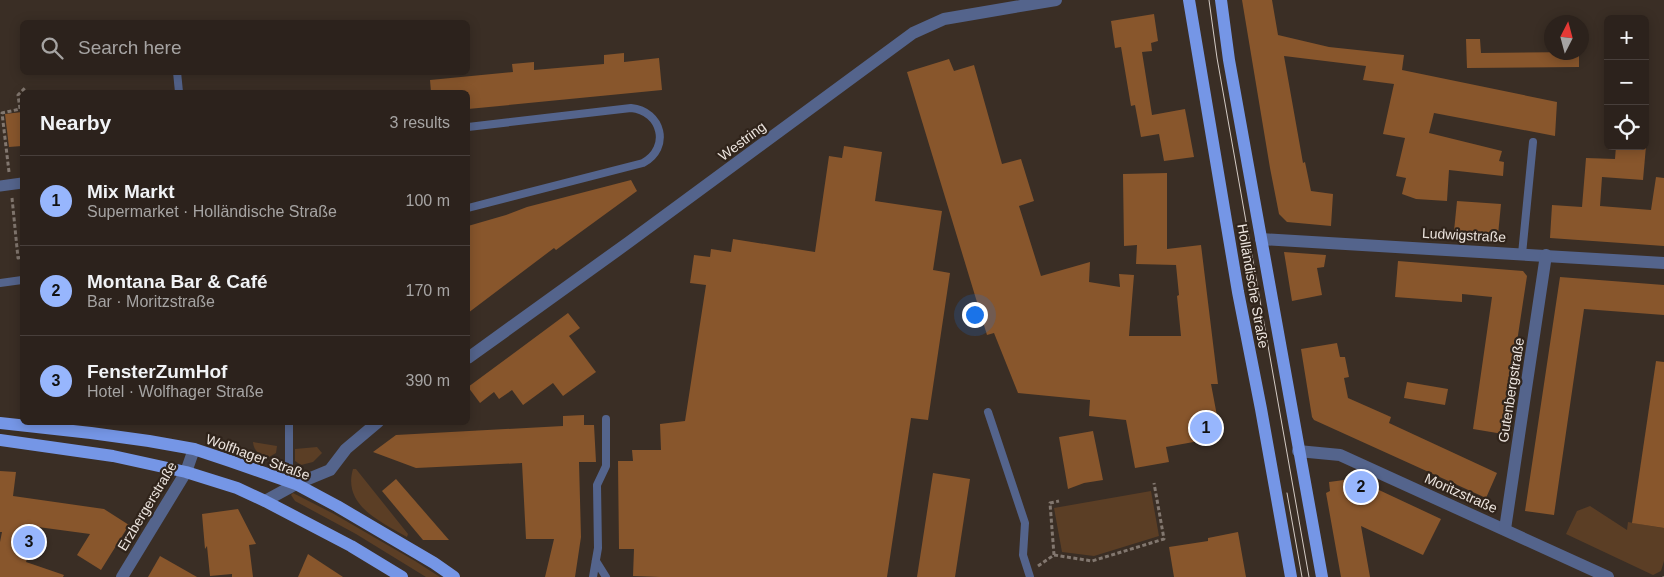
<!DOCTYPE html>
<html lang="en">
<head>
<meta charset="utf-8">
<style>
  :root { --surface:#2c221c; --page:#382f29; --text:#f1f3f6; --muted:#a6a4a3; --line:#483f3b; --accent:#97b6fd }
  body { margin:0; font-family:Arial,sans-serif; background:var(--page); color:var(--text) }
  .controls { position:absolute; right:15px; top:15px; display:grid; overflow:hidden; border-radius:8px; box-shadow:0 2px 12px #0003 }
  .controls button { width:45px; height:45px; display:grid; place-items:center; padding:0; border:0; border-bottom:1px solid var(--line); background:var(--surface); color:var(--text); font:25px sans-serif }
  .compass { position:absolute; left:1544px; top:15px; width:45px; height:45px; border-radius:50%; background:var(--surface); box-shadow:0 2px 12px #0003; rotate:6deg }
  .you { position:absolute; left:974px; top:314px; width:18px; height:18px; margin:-12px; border:4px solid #fff; border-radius:50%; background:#1a73e8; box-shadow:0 0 0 8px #1a73e833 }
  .badge { display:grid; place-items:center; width:32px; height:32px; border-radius:50%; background:var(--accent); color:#111; font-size:16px; font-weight:700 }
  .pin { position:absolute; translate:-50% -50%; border:2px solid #fff; box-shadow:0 1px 5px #0006 }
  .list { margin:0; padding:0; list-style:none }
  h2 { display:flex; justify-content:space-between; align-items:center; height:65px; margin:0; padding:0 20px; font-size:21px }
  h2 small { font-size:16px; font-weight:400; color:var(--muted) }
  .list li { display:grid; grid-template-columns:32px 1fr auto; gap:15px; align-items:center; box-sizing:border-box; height:90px; padding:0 20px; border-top:1px solid var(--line) }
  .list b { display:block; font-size:19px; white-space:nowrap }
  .list p { margin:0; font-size:16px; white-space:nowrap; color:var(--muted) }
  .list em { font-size:16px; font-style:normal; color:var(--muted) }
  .icon { flex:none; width:28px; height:28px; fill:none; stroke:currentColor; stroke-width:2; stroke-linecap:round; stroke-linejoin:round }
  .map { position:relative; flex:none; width:1664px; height:577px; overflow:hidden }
  .search { position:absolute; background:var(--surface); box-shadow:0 2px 12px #0003; left:20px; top:20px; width:450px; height:55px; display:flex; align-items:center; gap:12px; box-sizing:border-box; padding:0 18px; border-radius:8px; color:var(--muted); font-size:19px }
  .panel { position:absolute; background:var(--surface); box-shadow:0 2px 12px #0003; left:20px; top:90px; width:450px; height:335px; border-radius:8px }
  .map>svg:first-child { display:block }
  .green { fill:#5b3e25 }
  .building { fill:#88562c }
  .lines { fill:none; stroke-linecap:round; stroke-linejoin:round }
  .path { stroke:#82776f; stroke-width:3; stroke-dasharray:4 2.5; stroke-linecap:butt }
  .service { stroke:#54648c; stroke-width:8 }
  .pedestrian { stroke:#54648c; stroke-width:11 }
  .minor { stroke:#54648c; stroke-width:12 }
  .primary { stroke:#7596e6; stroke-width:12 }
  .tram { stroke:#d4cbc5; stroke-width:1 }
  .labels { text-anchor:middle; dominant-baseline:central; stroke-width:4.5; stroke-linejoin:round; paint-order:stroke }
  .street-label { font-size:14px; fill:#ece4de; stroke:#30241b }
</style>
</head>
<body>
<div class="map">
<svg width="1664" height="577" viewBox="0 0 1664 577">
  <rect width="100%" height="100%" fill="#3a2e25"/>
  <g class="green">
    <path d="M253,442L277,446L276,453L269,457C261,455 254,453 253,442Z"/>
    <polygon points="317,447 322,453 313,462 301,465 295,461 295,449"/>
    <path d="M353,469H356L408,534L407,537C382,522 342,506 353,469Z"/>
    <polygon points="1151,491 1159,536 1094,556 1062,552 1054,508"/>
    <polygon points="293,493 334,514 415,561 440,577 426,577 356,534 295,501 291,495"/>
    <polygon points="1590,506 1627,530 1628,522 1663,528 1664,526 1664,561 1661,571 1653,575 1566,534 1577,511"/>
  </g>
  <g class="building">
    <polygon points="1242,0 1272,0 1278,35 1329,47 1404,55 1402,70 1557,102 1555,136 1434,113 1429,133 1502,151 1499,161 1504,162 1503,176 1449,170 1447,201 1416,199 1402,194 1406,178 1396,176 1405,138 1383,134 1394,84 1363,80 1366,66 1284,56 1303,163 1305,162 1311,191 1333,194 1331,226 1287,222 1279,214 1270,168"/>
    <polygon points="1154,14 1158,41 1151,43 1152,51 1142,52 1152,115 1185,109 1194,157 1164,161 1159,134 1141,137 1135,105 1131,106 1121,47 1115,48 1111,21"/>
    <polygon points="1466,39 1480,39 1481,53 1579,52 1579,67 1467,68"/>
    <polygon points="624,53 624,62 659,58 662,90 468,109 468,92 431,92 430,80 513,72 512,64 534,62 534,70 604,64 604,55"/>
    <polygon points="949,59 954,71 974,65 1002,164 1021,159 1034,201 1019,206 1041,276 1090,262 1089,282 1120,287 1119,274 1134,275 1129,336 1181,336 1177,296 1179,295 1176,265 1136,264 1137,245 1124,246 1123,174 1167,173 1167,249 1201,245 1218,384 1211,384 1221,437 1166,447 1169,462 1135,468 1126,420 1089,416 1090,400 1018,393 994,333 987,335 907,72"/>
    <polygon points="22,112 22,146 9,147 5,114"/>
    <polygon points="844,146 882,152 875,201 942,211 933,270 950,273 928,420 911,418 887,577 660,577 633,576 634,549 619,549 618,461 633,461 632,450 661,450 660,424 685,421 706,285 690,283 694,255 710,257 711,249 731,252 733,239 815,252 829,156 842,158"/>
    <polygon points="1616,146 1646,146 1643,180 1602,177 1600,206 1651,210 1656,177 1664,178 1664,246 1550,238 1552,205 1582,207 1586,158 1615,159"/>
    <polygon points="631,180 637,191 556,250 554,248 468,313 468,226 506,215 527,207"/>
    <polygon points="1457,201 1501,204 1498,235 1454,231"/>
    <polygon points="1284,252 1326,255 1324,267 1317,268 1322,295 1292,301"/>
    <polygon points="1398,261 1523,271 1527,276 1503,434 1473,429 1492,297 1462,294 1462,302 1395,297"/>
    <polygon points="1560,277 1664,285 1664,315 1584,309 1554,515 1525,511"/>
    <polygon points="568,313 580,328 569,336 596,372 563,396 553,383 523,405 512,390 499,399 494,392 480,403 468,387"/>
    <polygon points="1337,343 1340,357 1345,357 1349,377 1344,378 1348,398 1391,417 1389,423 1497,473 1486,498 1314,420 1312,417 1301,349"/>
    <polygon points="1656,361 1664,362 1664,528 1632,523"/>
    <polygon points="1407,382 1448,389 1445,405 1404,398"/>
    <polygon points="584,415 584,425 594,425 596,462 579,462 581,537 575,577 545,577 554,539 526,539 522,463 416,468 373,452 396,435 563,426 563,416"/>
    <polygon points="1093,431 1103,480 1084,483 1068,489 1059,437"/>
    <polygon points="0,471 16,472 13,496 104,509 129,525 101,570 77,555 90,534 38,527 26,562 64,575 63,577 0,577 0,542 2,532 0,532"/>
    <polygon points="933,473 970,479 955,577 917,577"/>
    <polygon points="1349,476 1441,519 1423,555 1361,526 1370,577 1341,577 1326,493 1330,491 1329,482 1344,480"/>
    <polygon points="396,479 449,540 423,540 382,491"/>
    <polygon points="238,509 256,544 249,545 253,577 232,577 232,574 210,576 207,546 205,549 202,514"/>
    <polygon points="1238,532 1246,577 1174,577 1169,547 1208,541 1208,538"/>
    <polygon points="308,554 343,577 298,577"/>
    <polygon points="160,556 197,577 148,577"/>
  </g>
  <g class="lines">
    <g class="path">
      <polyline points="9,172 2,113 20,109 18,95 25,88"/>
      <polyline points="12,198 18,258 22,257"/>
      <polyline points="1054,555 1050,503 1059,501"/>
      <polyline points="1038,566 1054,555 1092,561 1164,539 1154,483"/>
      <polyline points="1664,577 1664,576"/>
    </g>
    <g class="service">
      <polyline points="177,72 179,92"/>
      <path d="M468,127L631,108C662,111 671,148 643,163L468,208"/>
      <polyline points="1522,254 1533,142"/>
      <polyline points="0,283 22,280"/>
      <polyline points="988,412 1025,523 1023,555 1030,577"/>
      <polyline points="289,481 289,422"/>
      <polyline points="596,561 606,577"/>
      <polyline points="593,577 598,548 597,485 606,466 606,419"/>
    </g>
    <polyline class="pedestrian" points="0,186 22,183"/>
    <g class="minor">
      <polyline points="1261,239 1664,263"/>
      <polyline points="468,358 629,242 913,33 944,19 1056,0"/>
      <polyline points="1298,451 1340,455 1608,577"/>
      <polyline points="265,501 296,484 330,470 346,449 378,422"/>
      <polyline points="1505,529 1546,255"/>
      <polyline points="122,577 186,472 194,449"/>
    </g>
    <g class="primary">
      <polyline points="1189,0 1238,292 1261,409 1291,577"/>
      <polyline points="1221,0 1229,60 1322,577"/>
      <polyline points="0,423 91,433 149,441 194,449 230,461 296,484 337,506 434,563 454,577"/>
      <polyline points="0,440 113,456 186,472 237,488 265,501 351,546 402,577"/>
    </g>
    <g class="tram">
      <polyline points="1209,0 1217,58 1309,577"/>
      <polyline points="1287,493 1302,577"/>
    </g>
  </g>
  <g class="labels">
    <g class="street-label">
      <text transform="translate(742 141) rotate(-37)">Westring</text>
      <text transform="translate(1464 235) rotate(3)">Ludwigstraße</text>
      <text transform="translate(1253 286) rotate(80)">Holländische Straße</text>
      <text transform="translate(1511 390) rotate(-81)">Gutenbergstraße</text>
      <text transform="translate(258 457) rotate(20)">Wolfhager Straße</text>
      <text transform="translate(1461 493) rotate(24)">Moritzstraße</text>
      <text transform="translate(147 506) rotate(-59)">Erzbergerstraße</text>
    </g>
  </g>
</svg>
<div class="controls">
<button>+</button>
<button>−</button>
<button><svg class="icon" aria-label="locate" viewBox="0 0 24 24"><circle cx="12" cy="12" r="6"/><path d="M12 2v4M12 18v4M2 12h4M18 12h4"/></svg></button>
</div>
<svg class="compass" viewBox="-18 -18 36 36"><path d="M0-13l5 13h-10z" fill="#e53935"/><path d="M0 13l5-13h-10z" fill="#a6a4a3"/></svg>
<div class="you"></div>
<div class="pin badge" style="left:1206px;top:428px">1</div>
<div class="pin badge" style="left:1361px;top:487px">2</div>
<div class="pin badge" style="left:29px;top:542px">3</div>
<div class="search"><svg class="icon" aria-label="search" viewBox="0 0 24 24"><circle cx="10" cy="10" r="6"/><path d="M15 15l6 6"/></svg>Search here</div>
<section class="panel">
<h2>Nearby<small>3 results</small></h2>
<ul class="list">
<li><span class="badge">1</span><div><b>Mix Markt</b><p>Supermarket · Holländische Straße</p></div><em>100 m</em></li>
<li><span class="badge">2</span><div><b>Montana Bar &amp; Café</b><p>Bar · Moritzstraße</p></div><em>170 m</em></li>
<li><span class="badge">3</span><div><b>FensterZumHof</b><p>Hotel · Wolfhager Straße</p></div><em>390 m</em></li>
</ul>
</section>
</div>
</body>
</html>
